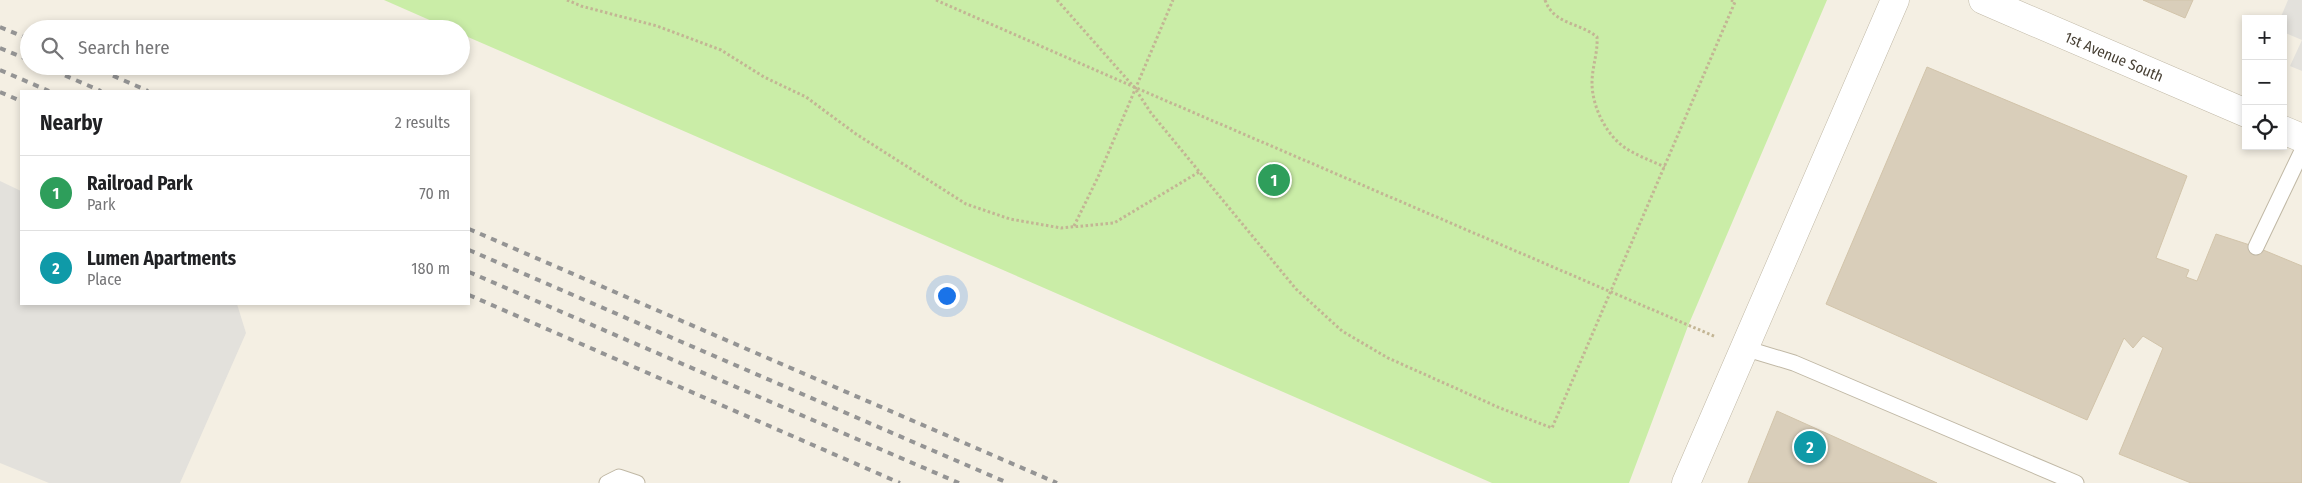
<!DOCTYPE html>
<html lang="en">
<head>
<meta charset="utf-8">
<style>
  :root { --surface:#fff; --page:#f2f2f2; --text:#202124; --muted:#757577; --line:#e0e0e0; --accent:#ff3d0e }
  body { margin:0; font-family:"Fira Sans Condensed",sans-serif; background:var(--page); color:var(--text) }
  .controls { position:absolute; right:15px; top:15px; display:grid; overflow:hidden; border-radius:0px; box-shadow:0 2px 8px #0003 }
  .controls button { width:45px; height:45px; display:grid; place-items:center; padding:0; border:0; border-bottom:1px solid var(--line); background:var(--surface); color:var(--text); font:25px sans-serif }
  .you { position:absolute; left:946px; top:295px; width:18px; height:18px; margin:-12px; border:4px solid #fff; border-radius:50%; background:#1a73e8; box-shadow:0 0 0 8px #1a73e833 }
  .badge { display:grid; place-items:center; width:32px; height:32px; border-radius:50%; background:var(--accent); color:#fff; font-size:16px; font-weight:700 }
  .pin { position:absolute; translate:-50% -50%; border:2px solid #fff; box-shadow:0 1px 5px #0006 }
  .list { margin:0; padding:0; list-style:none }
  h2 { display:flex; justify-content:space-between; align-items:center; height:65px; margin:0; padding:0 20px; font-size:21px }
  h2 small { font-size:16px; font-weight:400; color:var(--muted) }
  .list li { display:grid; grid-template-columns:32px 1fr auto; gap:15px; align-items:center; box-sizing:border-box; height:75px; padding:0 20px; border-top:1px solid var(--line) }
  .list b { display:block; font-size:19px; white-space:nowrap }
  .list p { margin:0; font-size:16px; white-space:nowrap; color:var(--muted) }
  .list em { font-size:16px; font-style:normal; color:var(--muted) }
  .icon { flex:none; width:28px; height:28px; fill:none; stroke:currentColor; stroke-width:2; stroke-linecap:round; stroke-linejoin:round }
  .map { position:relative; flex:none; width:2302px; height:483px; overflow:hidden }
  .search { position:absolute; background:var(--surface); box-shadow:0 2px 8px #0003; left:20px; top:20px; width:450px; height:55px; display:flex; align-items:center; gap:12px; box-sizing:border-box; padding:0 18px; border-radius:28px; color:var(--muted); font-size:19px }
  .panel { position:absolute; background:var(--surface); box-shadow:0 2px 8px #0003; left:20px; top:90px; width:450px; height:215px; border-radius:0px }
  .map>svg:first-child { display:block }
  .green { fill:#caeda7 }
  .parking { fill:#e3e1dc }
  .building { fill:#d9ceba; stroke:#d2c4aa }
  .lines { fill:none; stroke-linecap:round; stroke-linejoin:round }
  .service-casing { stroke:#c0b8a5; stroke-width:17 }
  .tertiary-casing { stroke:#c0b8a5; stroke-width:29 }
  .path { stroke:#c3b594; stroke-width:3; stroke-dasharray:2.5 2.5; stroke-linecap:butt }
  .service { stroke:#fff; stroke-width:15 }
  .tertiary { stroke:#fff; stroke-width:28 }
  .rail { stroke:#949494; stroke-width:4; stroke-dasharray:6 6; stroke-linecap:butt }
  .labels { text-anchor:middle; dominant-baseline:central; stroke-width:4.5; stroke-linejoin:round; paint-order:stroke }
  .street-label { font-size:15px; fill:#463f33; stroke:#fff }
</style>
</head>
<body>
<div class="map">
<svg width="2302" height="483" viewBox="0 0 2302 483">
  <rect width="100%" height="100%" fill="#f4efe3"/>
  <polygon class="green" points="384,0 1827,0 1688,326 1629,483 1492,483 461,34 461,29 450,29"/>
  <g class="parking">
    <polygon points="2288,0 2302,0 2302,71 2290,66 2302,40 2283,32 2283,19 2280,19"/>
    <polygon points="0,181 21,191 21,304 237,304 246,333 180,483 49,483 0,463"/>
  </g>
  <g class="building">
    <polygon points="2143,0 2193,0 2185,18"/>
    <polygon points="1927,67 2187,176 2156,258 2189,270 2186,277 2197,281 2216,234 2256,247 2302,266 2302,483 2191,483 2119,454 2163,348 2143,336 2133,348 2124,338 2087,420 1826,304"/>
    <polygon points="1777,411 1937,483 1748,483"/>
  </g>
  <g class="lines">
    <g class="service-casing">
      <g id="service">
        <polyline points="2256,247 2302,151"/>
        <polyline points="1744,348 1794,363 2076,483"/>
        <polyline points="607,483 619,477 637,483"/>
      </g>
    </g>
    <g class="tertiary-casing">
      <g id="tertiary">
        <polyline points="1983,0 2246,113"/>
        <polyline points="2283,130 2302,138"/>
        <polyline points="1686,483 1895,0"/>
      </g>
    </g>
    <g class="path">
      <polyline points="567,0 581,6 657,26 721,50 764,77 806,97 856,134 966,204 1010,219 1061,228 1114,223 1199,172"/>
      <polyline points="936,0 1134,87 1716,337"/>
      <polyline points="1057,0 1134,87 1151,113 1188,158 1296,289 1342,331 1388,358 1500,408 1552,428 1735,2 1731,0"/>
      <path d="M1545,0C1554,25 1579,22 1597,37C1598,53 1592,67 1592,83C1592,106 1606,136 1627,149C1638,156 1652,161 1665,167"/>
      <polyline points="1074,226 1098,177 1173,0"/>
    </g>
    <use href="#service" class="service"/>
    <use href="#tertiary" class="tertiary"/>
    <g class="rail">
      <polyline points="0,27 29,39"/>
      <polyline points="0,48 29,60"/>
      <polyline points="43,66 101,91"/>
      <polyline points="91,66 148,91"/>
      <polyline points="0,70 49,91"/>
      <polyline points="0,92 21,101"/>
      <polyline points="469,229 1057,483"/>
      <polyline points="469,250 1008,483"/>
      <polyline points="469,272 959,483"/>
      <polyline points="469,295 900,483"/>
    </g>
  </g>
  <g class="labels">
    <g class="street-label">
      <text transform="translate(2114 57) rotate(23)">1st Avenue South</text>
    </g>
  </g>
</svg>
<div class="controls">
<button>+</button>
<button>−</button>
<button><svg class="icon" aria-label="locate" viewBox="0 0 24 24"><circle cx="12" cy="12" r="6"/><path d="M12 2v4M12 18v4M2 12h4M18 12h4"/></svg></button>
</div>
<div class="you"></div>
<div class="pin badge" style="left:1274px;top:180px;background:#2e9e5b">1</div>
<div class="pin badge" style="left:1810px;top:447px;background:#0f9aa8">2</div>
<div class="search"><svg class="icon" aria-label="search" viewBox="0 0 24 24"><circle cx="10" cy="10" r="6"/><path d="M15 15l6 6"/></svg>Search here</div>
<section class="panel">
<h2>Nearby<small>2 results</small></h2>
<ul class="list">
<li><span class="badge" style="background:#2e9e5b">1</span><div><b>Railroad Park</b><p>Park</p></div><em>70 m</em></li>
<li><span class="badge" style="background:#0f9aa8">2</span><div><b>Lumen Apartments</b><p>Place</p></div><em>180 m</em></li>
</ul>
</section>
</div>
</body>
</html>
